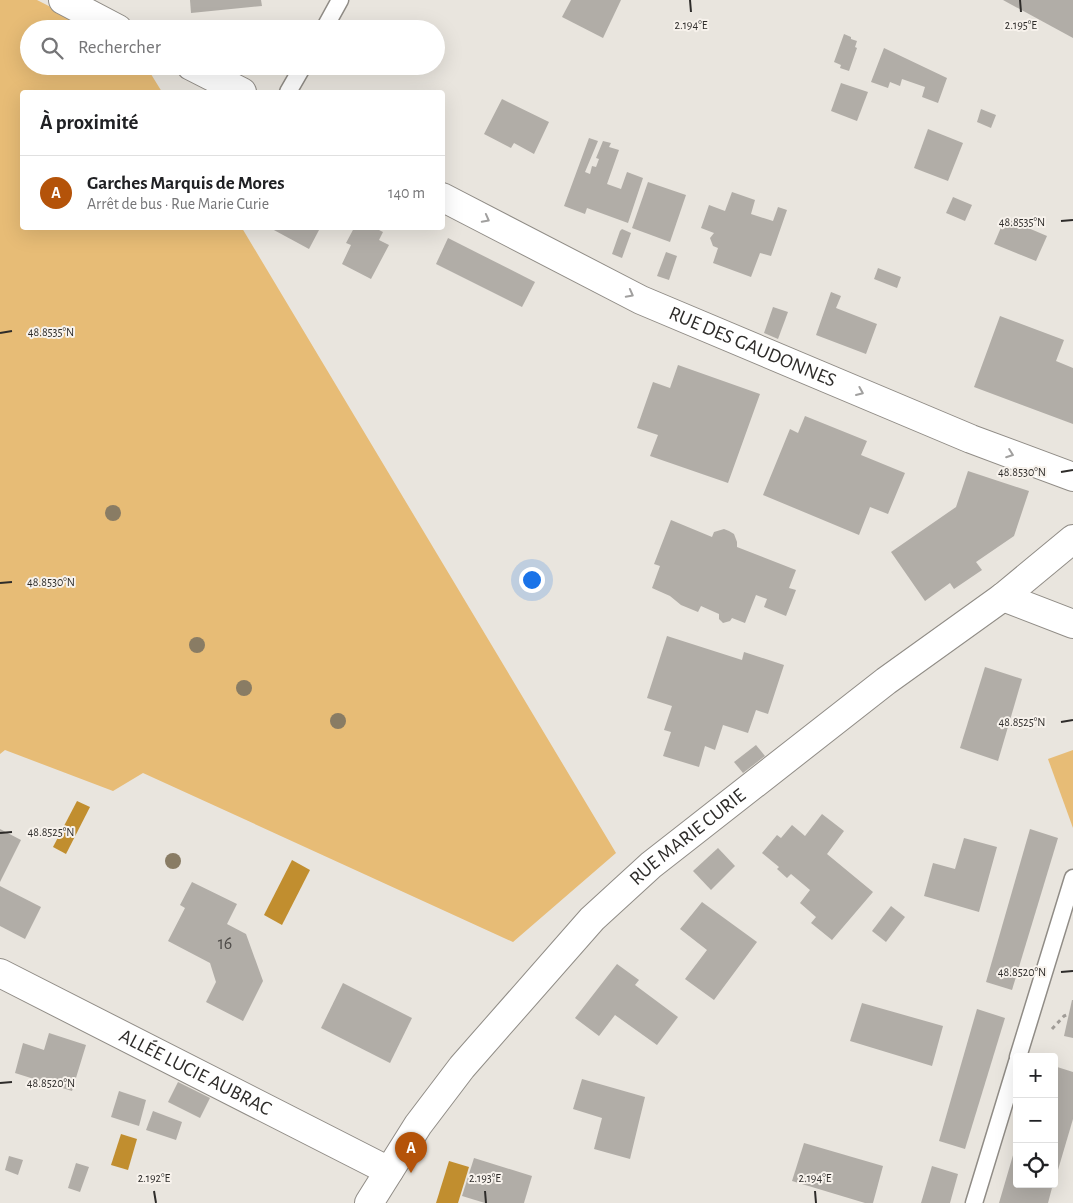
<!DOCTYPE html>
<html lang="fr">
<head>
<meta charset="utf-8">
<style>
  :root { --surface:#fff; --page:#f2f2f2; --text:#202124; --muted:#757577; --line:#e0e0e0; --accent:#b45309 }
  body { margin:0; font-family:"Alegreya Sans",sans-serif; background:var(--page); color:var(--text) }
  .controls { position:absolute; right:15px; bottom:15px; display:grid; overflow:hidden; border-radius:5px; box-shadow:0 5px 20px #0002 }
  .controls button { width:45px; height:45px; display:grid; place-items:center; padding:0; border:0; border-bottom:1px solid var(--line); background:var(--surface); color:var(--text); font:25px sans-serif }
  .you { position:absolute; left:531px; top:579px; width:18px; height:18px; margin:-12px; border:4px solid #fff; border-radius:50%; background:#1a73e8; box-shadow:0 0 0 8px #1a73e833 }
  .badge { display:grid; place-items:center; width:32px; height:32px; border-radius:50%; background:var(--accent); color:#fff; font-size:16px; font-weight:700 }
  .pin { position:absolute; translate:-50% -41px; filter:drop-shadow(0 1px 2px #0008) }
  .pin::after { content:''; position:absolute; top:26px; width:18px; height:15px; background:inherit; clip-path:polygon(0 0,100% 0,50% 100%) }
  .list { margin:0; padding:0; list-style:none }
  h2 { display:flex; justify-content:space-between; align-items:center; height:65px; margin:0; padding:0 20px; font-size:21px }
  h2 small { font-size:16px; font-weight:400; color:var(--muted) }
  .list li { display:grid; grid-template-columns:32px 1fr auto; gap:15px; align-items:center; box-sizing:border-box; height:75px; padding:0 20px; border-top:1px solid var(--line) }
  .list b { display:block; font-size:19px; white-space:nowrap }
  .list p { margin:0; font-size:16px; white-space:nowrap; color:var(--muted) }
  .list em { font-size:16px; font-style:normal; color:var(--muted) }
  .icon { flex:none; width:28px; height:28px; fill:none; stroke:currentColor; stroke-width:2; stroke-linecap:round; stroke-linejoin:round }
  .map { position:relative; flex:none; width:1073px; height:1203px; overflow:hidden }
  .search { position:absolute; background:var(--surface); box-shadow:0 5px 20px #0002; left:20px; top:20px; width:425px; height:55px; display:flex; align-items:center; gap:12px; box-sizing:border-box; padding:0 18px; border-radius:28px; color:var(--muted); font-size:19px }
  .panel { position:absolute; background:var(--surface); box-shadow:0 5px 20px #0002; left:20px; top:90px; width:425px; height:140px; border-radius:5px }
  .map>svg:first-child { display:block }
  .green { fill:#e7bc76 }
  .water { fill:#c18e2f }
  .building { fill:#b1ada7 }
  .lines { fill:none; stroke-linecap:round; stroke-linejoin:round }
  .service-casing { stroke:#908c86; stroke-width:19 }
  .minor-casing { stroke:#908c86; stroke-width:30 }
  .path { stroke:#a09c97; stroke-width:3; stroke-dasharray:4 4; stroke-linecap:butt }
  .service { stroke:#fff; stroke-width:16 }
  .minor { stroke:#fff; stroke-width:28 }
  .tree { fill:#897c64 }
  .oneway { stroke:#a1a09f }
  .ticks { fill:none; stroke:#2e2c2a; stroke-width:2 }
  .labels { text-anchor:middle; dominant-baseline:central; stroke-width:4; stroke-linejoin:round; paint-order:stroke }
  .number-label { font-size:18px; fill:#4f4c49 }
  .street-label { font-size:20px; fill:#2e2c2a; stroke:#f7f2ec }
  .ticks-label { font-size:12px; text-anchor:middle; fill:#2e2c2a; stroke:#f7f2ec; stroke-width:4; stroke-linejoin:round; paint-order:stroke }
</style>
</head>
<body>
<div class="map">
<svg width="1073" height="1203" viewBox="0 0 1073 1203">
  <rect width="100%" height="100%" fill="#e9e5de"/>
  <g class="green">
    <polygon points="0,0 37,0 94,29 29,29 29,66 146,66 162,92 22,92 22,228 242,228 616,853 513,942 143,773 113,791 5,750 0,754"/>
    <polygon points="1073,750 1073,828 1048,759"/>
  </g>
  <g class="water">
    <polygon points="77,801 90,807 66,854 53,847"/>
    <polygon points="292,860 310,870 282,925 264,915"/>
    <polygon points="121,1134 137,1139 128,1170 111,1165"/>
    <polygon points="449,1161 469,1167 458,1203 436,1203"/>
  </g>
  <g class="building">
    <polygon points="190,0 261,0 262,6 191,13"/>
    <polygon points="571,0 621,0 603,38 562,17"/>
    <polygon points="1003,0 1073,0 1073,38"/>
    <polygon points="844,34 851,37 851,39 857,41 855,47 857,48 849,71 840,68 841,65 834,62"/>
    <polygon points="884,48 947,78 938,103 922,97 925,87 902,79 900,86 890,82 888,88 871,82"/>
    <polygon points="841,83 868,92 857,121 831,111"/>
    <polygon points="502,99 549,122 534,154 514,143 511,148 484,134"/>
    <polygon points="981,109 996,115 991,128 977,122"/>
    <polygon points="928,129 963,143 948,181 914,168"/>
    <polygon points="589,138 598,141 585,172 590,174 592,166 596,167 599,159 596,158 603,141 611,143 609,147 619,150 607,184 621,189 627,172 643,178 628,223 587,208 585,214 564,206"/>
    <polygon points="648,182 686,195 670,242 632,228"/>
    <polygon points="732,192 755,200 751,214 773,221 778,207 787,210 771,256 760,253 751,277 713,263 718,248 713,246 710,238 714,233 701,228 709,205 725,211"/>
    <polygon points="953,197 972,205 965,221 946,213"/>
    <polygon points="1005,218 1047,236 1036,261 994,244"/>
    <polygon points="272,228 316,228 319,230 309,249 272,229"/>
    <polygon points="354,228 375,228 383,232 379,240 389,245 371,279 342,264 351,245 346,243"/>
    <polygon points="622,229 631,233 622,258 612,254 620,231"/>
    <polygon points="448,238 535,282 522,307 436,264"/>
    <polygon points="666,252 677,256 669,280 657,276"/>
    <polygon points="878,268 901,277 897,288 874,279"/>
    <polygon points="831,292 841,296 836,308 877,324 866,354 816,335"/>
    <polygon points="773,307 788,312 778,339 764,333"/>
    <polygon points="1000,316 1064,340 1056,361 1073,368 1073,424 974,387"/>
    <polygon points="678,365 760,394 728,483 650,456 658,435 637,428 653,382 670,388"/>
    <polygon points="805,416 867,441 861,455 905,473 888,514 870,507 859,535 763,495 790,429 798,433"/>
    <polygon points="968,471 1029,491 1014,536 976,562 982,570 954,589 950,583 925,601 891,552 956,507"/>
    <polygon points="671,520 712,537 714,532 724,529 729,531 734,534 737,542 737,547 796,570 789,588 796,590 786,616 764,607 767,599 756,595 745,623 732,618 730,621 723,623 719,619 719,614 701,606 698,612 681,605 670,596 652,588 660,566 654,564"/>
    <polygon points="667,636 742,660 744,652 784,665 768,714 756,710 748,733 723,725 715,750 705,746 699,767 663,756 671,732 664,730 672,706 647,698"/>
    <polygon points="985,667 1022,679 998,761 960,748"/>
    <polygon points="756,745 765,756 743,773 734,762"/>
    <polygon points="822,814 844,831 827,854 873,892 832,940 811,923 816,917 800,903 810,890 791,874 787,878 777,869 779,867 762,853 777,835 781,838 792,825 805,836"/>
    <polygon points="0,829 21,840 0,882"/>
    <polygon points="1030,829 1058,838 1012,990 986,982"/>
    <polygon points="964,838 997,847 979,912 924,896 933,863 955,869"/>
    <polygon points="718,848 735,866 711,890 693,871"/>
    <polygon points="192,882 237,904 227,924 246,934 263,981 243,1021 206,1002 216,982 210,963 168,941 185,908 180,905"/>
    <polygon points="0,886 41,907 25,939 0,926"/>
    <polygon points="702,902 757,942 714,1000 685,979 707,950 680,929"/>
    <polygon points="891,906 905,917 886,942 872,931"/>
    <polygon points="617,964 639,980 635,985 678,1017 657,1045 615,1015 599,1036 575,1018"/>
    <polygon points="343,983 412,1018 390,1063 321,1028"/>
    <polygon points="1072,1000 1073,1000 1073,1038 1064,1036"/>
    <polygon points="862,1003 943,1026 932,1066 850,1041"/>
    <polygon points="977,1009 1005,1018 965,1149 939,1141"/>
    <polygon points="49,1033 86,1045 72,1091 15,1073 23,1043 44,1050"/>
    <polygon points="1054,1066 1073,1072 1073,1119 1055,1180"/>
    <polygon points="582,1079 645,1097 630,1159 594,1149 602,1118 573,1109"/>
    <polygon points="178,1082 210,1098 200,1118 168,1102"/>
    <polygon points="119,1091 146,1100 139,1126 111,1117"/>
    <polygon points="153,1111 182,1122 176,1140 146,1130"/>
    <polygon points="804,1143 883,1166 873,1203 865,1203 792,1181"/>
    <polygon points="1016,1145 1017,1184 1053,1184 1048,1203 999,1203"/>
    <polygon points="9,1156 23,1160 18,1175 5,1170"/>
    <polygon points="474,1158 532,1176 524,1203 485,1203 462,1196"/>
    <polygon points="76,1163 89,1167 80,1192 68,1188"/>
    <polygon points="932,1166 958,1174 950,1203 921,1203"/>
  </g>
  <g class="lines">
    <g class="service-casing">
      <g id="service">
        <polyline points="324,29 340,0"/>
        <polyline points="288,92 303,66"/>
        <polyline points="1018,1057 1073,878"/>
        <polyline points="974,1203 1017,1062"/>
      </g>
    </g>
    <g class="minor-casing">
      <g id="minor">
        <polyline points="63,0 118,29"/>
        <polyline points="191,66 242,92"/>
        <path id="s1" d="M442,197L641,300L971,439L1073,477"/>
        <polyline points="1003,597 1073,624"/>
        <path id="s2" d="M0,973L389,1171"/>
        <path id="s3" d="M369,1203L418,1125L462,1067L592,919L651,865L683,840L886,681L1003,597L1073,539"/>
      </g>
    </g>
    <polyline class="path" points="1052,1029 1064,1016 1069,1014"/>
    <use href="#service" class="service"/>
    <use href="#minor" class="minor"/>
  </g>
  <g class="tree">
    <circle cx="113" cy="513" r="8"/>
    <circle cx="197" cy="645" r="8"/>
    <circle cx="244" cy="688" r="8"/>
    <circle cx="338" cy="721" r="8"/>
    <circle cx="173" cy="861" r="8"/>
  </g>
  <defs><path id="oneway-chevron" d="M-2-3.5L2.5 0L-2 3.5" fill="none" stroke-width="1.6" stroke-linecap="round" stroke-linejoin="round" transform="scale(1.25)"/></defs>
  <g class="oneway">
    <use href="#oneway-chevron" transform="translate(486 219) rotate(28)"/>
    <use href="#oneway-chevron" transform="translate(630 294) rotate(28)"/>
    <use href="#oneway-chevron" transform="translate(860 392) rotate(23)"/>
    <use href="#oneway-chevron" transform="translate(1010 454) rotate(20)"/>
  </g>
  <path class="ticks" d="M690,0L691,12M1020,0L1021,12M1061,221L1073,220M0,333L12,331M1061,472L1073,470M0,583L12,582M1061,722L1073,720M0,833L12,832M1061,972L1073,971M0,1083L12,1082M154,1191L156,1203M485,1191L486,1203M815,1191L816,1203"/>
  <g class="labels">
    <g class="number-label">
      <text x="225" y="944">16</text>
    </g>
    <g class="street-label">
      <text stroke="none"><textPath href="#s1" startOffset="345">RUE DES GAUDONNES</textPath></text>
      <text stroke="none"><textPath href="#s3" startOffset="488">RUE MARIE CURIE</textPath></text>
      <text stroke="none"><textPath href="#s2" startOffset="219">ALLÉE LUCIE AUBRAC</textPath></text>
    </g>
  </g>
  <g class="ticks-label">
    <text x="691" y="29">2.194°E</text>
    <text x="1021" y="29">2.195°E</text>
    <text x="1022" y="226">48.8535°N</text>
    <text x="51" y="336">48.8535°N</text>
    <text x="1022" y="476">48.8530°N</text>
    <text x="51" y="586">48.8530°N</text>
    <text x="1022" y="726">48.8525°N</text>
    <text x="51" y="836">48.8525°N</text>
    <text x="1022" y="976">48.8520°N</text>
    <text x="51" y="1087">48.8520°N</text>
    <text x="154" y="1182">2.192°E</text>
    <text x="485" y="1182">2.193°E</text>
    <text x="815" y="1182">2.194°E</text>
  </g>
</svg>
<div class="controls">
<button>+</button>
<button>−</button>
<button><svg class="icon" aria-label="locate" viewBox="0 0 24 24"><circle cx="12" cy="12" r="6"/><path d="M12 2v4M12 18v4M2 12h4M18 12h4"/></svg></button>
</div>
<div class="you"></div>
<div class="pin badge" style="left:411px;top:1173px">A</div>
<div class="search"><svg class="icon" aria-label="search" viewBox="0 0 24 24"><circle cx="10" cy="10" r="6"/><path d="M15 15l6 6"/></svg>Rechercher</div>
<section class="panel">
<h2>À proximité<small></small></h2>
<ul class="list">
<li><span class="badge">A</span><div><b>Garches Marquis de Mores</b><p>Arrêt de bus · Rue Marie Curie</p></div><em>140 m</em></li>
</ul>
</section>
</div>
</body>
</html>
